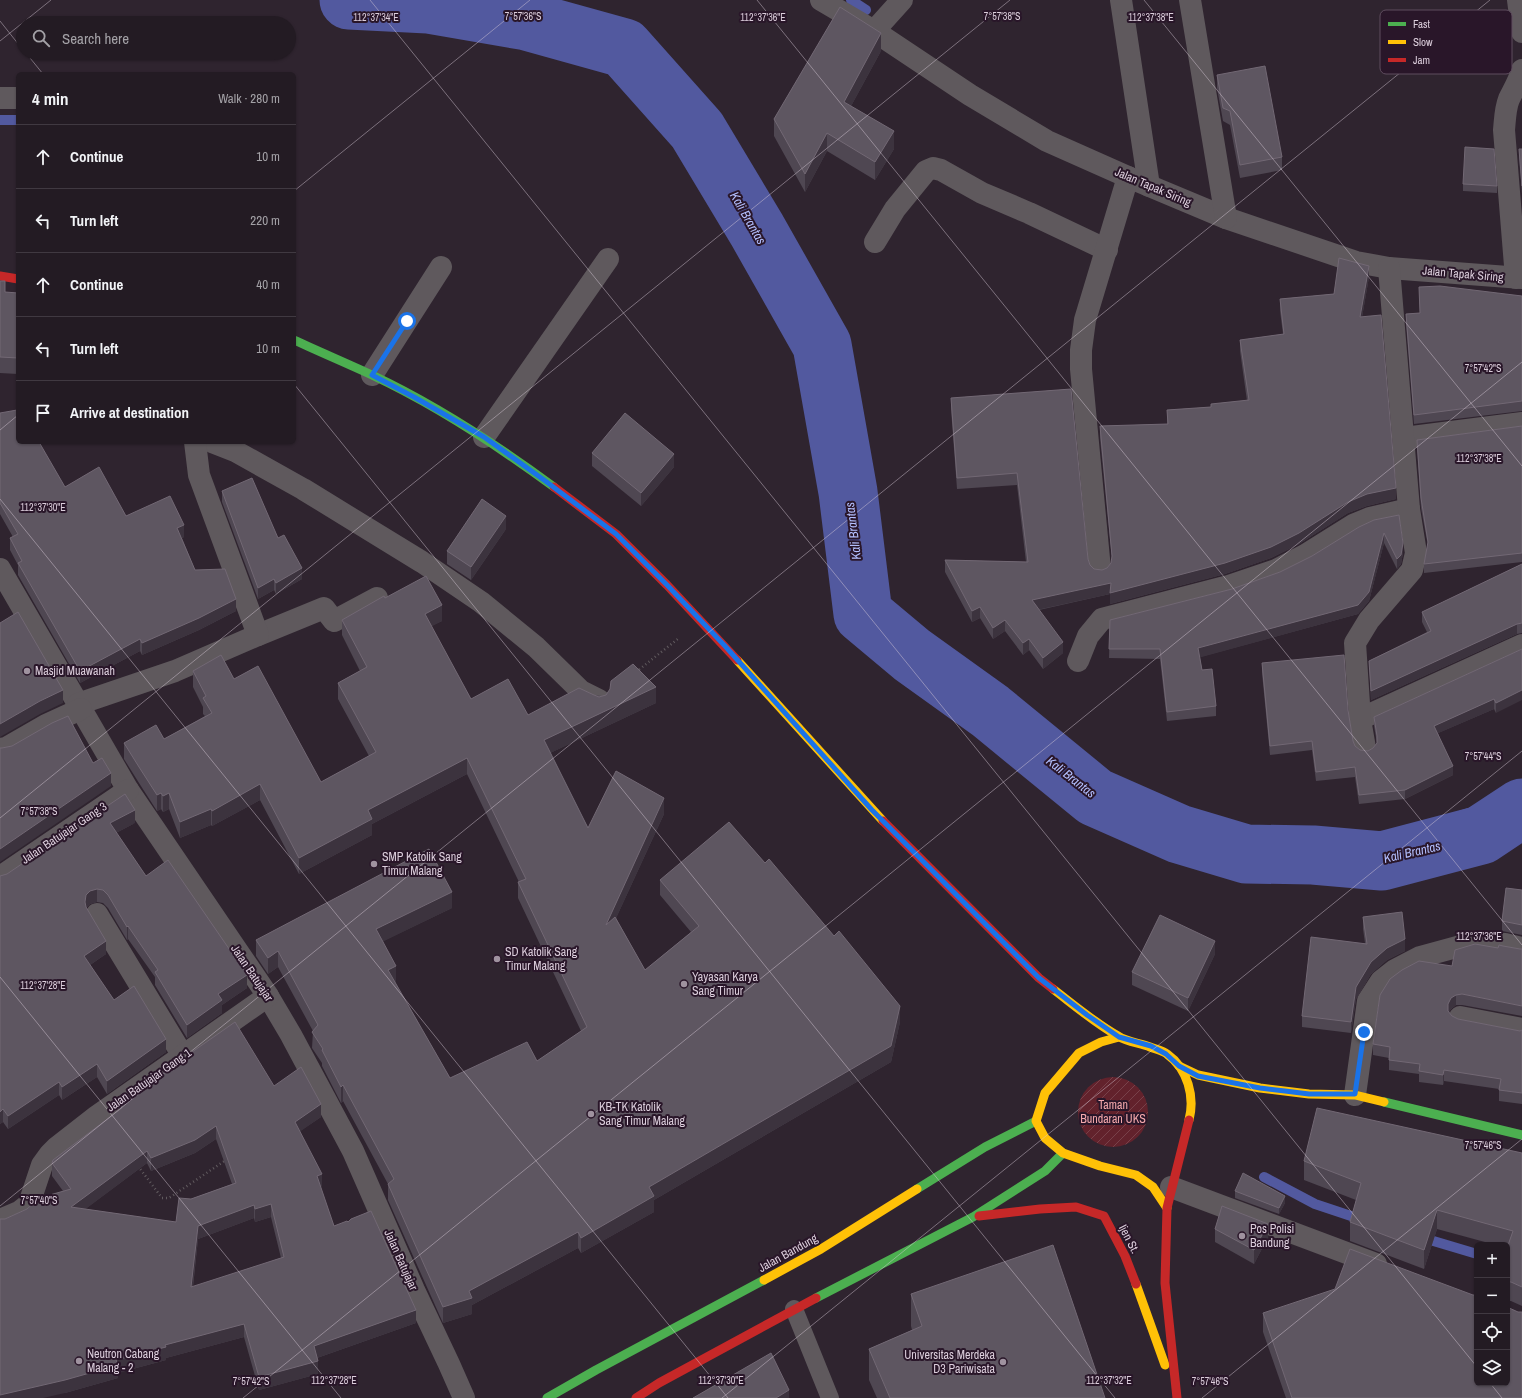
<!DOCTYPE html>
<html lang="en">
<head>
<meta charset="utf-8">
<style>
  :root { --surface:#231b23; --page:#2b242b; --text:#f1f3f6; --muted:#a3a1a6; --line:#403941 }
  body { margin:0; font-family:"Archivo Narrow",sans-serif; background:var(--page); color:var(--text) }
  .controls { position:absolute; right:12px; bottom:12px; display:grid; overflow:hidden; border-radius:6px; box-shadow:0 1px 3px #0004 }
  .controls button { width:36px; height:36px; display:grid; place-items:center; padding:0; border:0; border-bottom:1px solid var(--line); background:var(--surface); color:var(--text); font:20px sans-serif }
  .stop { position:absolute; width:12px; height:12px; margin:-9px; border:3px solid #1a73e8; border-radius:50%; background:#fff }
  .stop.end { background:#1a73e8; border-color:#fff; box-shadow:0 1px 4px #0008 }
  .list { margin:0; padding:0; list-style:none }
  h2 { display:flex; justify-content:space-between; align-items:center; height:52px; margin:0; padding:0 16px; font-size:17px }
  h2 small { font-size:13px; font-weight:400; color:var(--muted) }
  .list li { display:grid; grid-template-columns:26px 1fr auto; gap:12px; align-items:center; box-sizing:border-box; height:64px; padding:0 16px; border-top:1px solid var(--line) }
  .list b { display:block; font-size:15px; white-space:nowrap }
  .list em { font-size:13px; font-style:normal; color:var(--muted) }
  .icon { flex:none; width:22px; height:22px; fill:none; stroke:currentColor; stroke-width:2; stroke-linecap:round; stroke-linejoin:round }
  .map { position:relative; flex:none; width:1522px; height:1398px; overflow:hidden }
  .search { position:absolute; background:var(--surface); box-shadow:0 1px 3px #0004; left:16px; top:16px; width:280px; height:44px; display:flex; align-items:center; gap:10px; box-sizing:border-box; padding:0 14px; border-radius:22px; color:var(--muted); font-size:15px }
  .panel { position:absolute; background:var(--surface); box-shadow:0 1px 3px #0004; left:16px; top:72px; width:280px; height:372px; border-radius:6px }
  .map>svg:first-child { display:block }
  .garden { fill:url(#garden-furrows) }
  .water { fill:url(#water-rules) }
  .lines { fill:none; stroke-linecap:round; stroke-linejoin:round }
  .stream { stroke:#52599f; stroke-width:10 }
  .river { stroke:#52599f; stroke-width:59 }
  .path { stroke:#615b5f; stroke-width:2.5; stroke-dasharray:1 3; stroke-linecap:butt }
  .lane { stroke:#5f595d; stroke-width:18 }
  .street { stroke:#5f595d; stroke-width:22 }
  .fast { stroke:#4caf50; stroke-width:9 }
  .slow { stroke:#ffc107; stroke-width:9 }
  .jam { stroke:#c62828; stroke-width:9 }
  .wall { fill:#4f4752; fill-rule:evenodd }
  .shaded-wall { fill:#3c333e }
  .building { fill:#5e5661; stroke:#726874; fill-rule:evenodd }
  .route { stroke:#1a73e8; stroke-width:5 }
  .ticks { fill:none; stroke:#dccedc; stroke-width:1; stroke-opacity:0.45 }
  .poi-dot { fill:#9f929f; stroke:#291629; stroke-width:1.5 }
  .labels { text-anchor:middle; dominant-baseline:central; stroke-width:4; stroke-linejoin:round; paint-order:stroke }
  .street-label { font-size:12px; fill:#dccedc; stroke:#291629 }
  .poi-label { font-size:12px; fill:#dccedc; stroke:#291629; text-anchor:start }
  .park-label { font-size:12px; fill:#f5a9ad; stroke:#291629 }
  .water-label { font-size:13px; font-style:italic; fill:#b3bffe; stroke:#291629 }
  .key { fill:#291629; stroke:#5f4d5f; stroke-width:1 }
  .key-label { font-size:11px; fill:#dccedc }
  .ticks-label { font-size:10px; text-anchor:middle; fill:#dccedc; stroke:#291629; stroke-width:4; stroke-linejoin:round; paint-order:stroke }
</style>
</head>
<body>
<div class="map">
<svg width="1522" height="1398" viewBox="0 0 1522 1398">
  <defs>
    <pattern id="garden-furrows" width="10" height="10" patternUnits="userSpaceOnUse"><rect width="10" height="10" fill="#62222c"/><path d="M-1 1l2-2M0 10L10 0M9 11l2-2" fill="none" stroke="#78414a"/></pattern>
    <pattern id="water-rules" width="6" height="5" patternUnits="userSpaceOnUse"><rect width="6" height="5" fill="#52599f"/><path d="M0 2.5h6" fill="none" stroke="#6a70ac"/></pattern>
  </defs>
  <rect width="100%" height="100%" fill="#2f242f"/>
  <circle class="garden" cx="1113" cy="1112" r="35"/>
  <polygon class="water" points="1522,786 1522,825 1477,853 1427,862 1422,830 1424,822 1503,797"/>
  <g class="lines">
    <g class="stream">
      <polyline points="851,0 866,10"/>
      <polyline points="0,120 18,120"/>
      <polyline points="1264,1177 1315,1204 1363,1220"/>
      <polyline points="1420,1237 1477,1254"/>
    </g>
    <polyline class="river" points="349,0 428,4 527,21 624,48 697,130 757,230 822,345 848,492 863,614 912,655 990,711 1095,797 1179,834 1246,854 1313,855 1382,861 1481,835 1522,808"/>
    <g class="path">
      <polyline points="636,672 679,638"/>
      <polyline points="138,1166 162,1198 169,1198 226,1160"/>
    </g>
    <polyline class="lane" points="794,1309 830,1398"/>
    <g class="street">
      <polyline points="821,0 874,31 970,95 1047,141 1128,177 1226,218 1356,262 1389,268 1522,278"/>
      <polyline points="1121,0 1149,186"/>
      <polyline points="1190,0 1226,218"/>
      <polyline points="1518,0 1522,32"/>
      <polyline points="874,31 902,0"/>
      <polyline points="0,98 18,98"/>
      <polyline points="875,242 895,209 926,171 933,168 941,170 982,193 1029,213 1107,250"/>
      <path d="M1516,278L1504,130C1505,120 1505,109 1509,99C1514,89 1519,81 1522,70"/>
      <polyline points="372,375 441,267"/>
      <polyline points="484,437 608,259"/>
      <polyline points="1404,438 1522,423"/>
      <polyline points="212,442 235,451 303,489 422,562 481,602 536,647 581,691 599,700"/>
      <polyline points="0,569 128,790 268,996 291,1035 353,1151 414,1290 449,1364 464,1398"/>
      <polyline points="1100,569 1081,369 1081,350 1085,320 1128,177"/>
      <polyline points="258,635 324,608 334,621 377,598"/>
      <polyline points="1078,661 1088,636 1102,619 1229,586 1276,570 1305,555 1353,525 1370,518 1409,509"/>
      <polyline points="78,704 175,671 258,635 199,475 195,442"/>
      <polyline points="1360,719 1522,645"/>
      <polyline points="1365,748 1360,719 1355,643 1369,620 1412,570 1416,553 1409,509 1389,268"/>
      <polyline points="0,749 6,748 46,725 81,709"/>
      <polyline points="0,877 128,790"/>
      <polyline points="97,914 183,1056"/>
      <polyline points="1460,1017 1522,1029"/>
      <polyline points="1355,1095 1368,1001 1381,981 1395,970 1420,957 1475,942 1505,944 1522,948"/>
      <polyline points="1171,1187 1376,1264"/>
      <polyline points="0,1220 19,1212 29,1204 42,1165 50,1154 56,1148 97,1116 268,996"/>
    </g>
    <g class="fast">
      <path d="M294,340C320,352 346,363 372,375C436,405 497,445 554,487"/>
      <polyline points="1384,1102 1522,1135"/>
      <polyline points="917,1189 985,1147 1036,1121"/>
      <polyline points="816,1298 973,1217 1045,1171 1063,1153"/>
      <polyline points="547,1398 596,1370 764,1280"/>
    </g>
    <g class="slow">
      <polyline points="737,660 883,821"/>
      <path d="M1053,989C1074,1005 1095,1023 1118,1036C1127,1042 1140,1043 1150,1047C1155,1049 1163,1051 1167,1054C1188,1069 1195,1097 1189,1120"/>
      <polyline points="1119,1037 1101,1042 1079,1053 1045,1093 1036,1121 1045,1138 1063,1153 1100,1166 1136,1175 1153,1187 1167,1208"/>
      <polyline points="1179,1066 1198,1075 1260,1088 1309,1094 1355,1095 1384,1102"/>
      <polyline points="764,1280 821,1249 917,1189"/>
      <polyline points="1136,1284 1165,1365"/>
    </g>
    <g class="jam">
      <polyline points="0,276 18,279"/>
      <polyline points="554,487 616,534 667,585 737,660"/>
      <polyline points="883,821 1039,978 1053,989"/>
      <polyline points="979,1216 1040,1209 1076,1207 1104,1216 1125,1256 1136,1284"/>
      <polyline points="636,1398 659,1383 816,1298"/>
      <polyline points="1177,1398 1165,1283 1167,1208 1189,1120"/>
    </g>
  </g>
  <g class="wall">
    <polygon points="881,51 851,106 894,149 875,180 827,151 805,192 774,136 774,119"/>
    <polygon points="1217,75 1282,157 1282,170 1240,178 1230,125 1223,121 1217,88"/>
    <polygon points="1519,149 1522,149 1522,194 1519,157"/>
    <polygon points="1463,184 1497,186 1497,193 1463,191"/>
    <polygon points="1369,277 1362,317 1396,499 1367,506 1348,513 1299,544 1271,558 1225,574 1110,604 1110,594 1039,610 1063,653 1043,669 1029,650 1023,655 1005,631 993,639 980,618 972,622 945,572 945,560 1026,562 1017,485 957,489 951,409 951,398 1071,389 1088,559 1090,565 1094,569 1102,570 1107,568 1111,563 1112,560 1100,438 1100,426 1167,424 1167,410 1211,407 1247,401 1240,351 1240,340 1283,334 1280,311 1280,299 1334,294"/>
    <polygon points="0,281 5,292 18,293 18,374 0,373"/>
    <polygon points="1419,287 1522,296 1522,411 1414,424 1406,324 1406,314 1420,313"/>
    <polygon points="0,413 65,487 126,516 184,537 182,538 195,570 236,611 199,630 142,655 140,651 80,683 18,575 18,565 10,550 10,538 13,537 0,514"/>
    <polygon points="1522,426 1522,562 1424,573 1424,564 1428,546 1421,508 1417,449 1417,440"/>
    <polygon points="592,453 674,467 641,506 592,466"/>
    <polygon points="222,491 278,538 302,579 276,594 274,590 258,599 222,502"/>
    <polygon points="1374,520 1403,553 1401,564 1397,569 1384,543 1369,601 1358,614 1200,657 1202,670 1216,706 1216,716 1167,721 1160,659 1109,658 1110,620 1232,589 1280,572 1312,556"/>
    <polygon points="506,529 471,580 447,564 447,551"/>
    <polygon points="1522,564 1522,633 1517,634 1371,700 1369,661 1427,632 1422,622 1422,612"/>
    <polygon points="385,598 442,621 431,626 471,699 528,715 594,695 656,703 550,753 588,828 664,814 616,918 645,970 691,932 660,895 660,880 900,1022 891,1062 654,1200 654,1212 581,1253 578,1248 472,1305 472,1314 443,1323 388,1200 388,1184 343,1101 341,1103 322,1066 322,1063 312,1048 313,1031 278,967 268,974 256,956 256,940 452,908 383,941 396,981 395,982 450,1078 537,1061 581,1031 518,898 518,882 519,882 467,774 372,824 372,835 299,874 260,800 212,826 211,825 180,838 169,809 163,812 161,809 157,811 139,783 124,759 124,743 164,739 205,716 203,714 203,707 193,687 193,671 234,679 321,782 369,756 338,699 338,683 360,671 342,635 342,620"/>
    <polygon points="1522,649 1496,713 1494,709 1438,733 1453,775 1405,799 1359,804 1355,777 1316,781 1312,750 1270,755 1262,673 1262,663 1348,710 1353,741 1355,746 1360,750 1368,751 1373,748 1377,743 1374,726 1374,717"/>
    <polygon points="135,823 116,833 146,876 247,988 222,1005 222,1013 187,1038 155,985 155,977 128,939 127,940 108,908 103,903 97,902 90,904 86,908 106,954 90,965 114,1000 166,1052 107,1094 97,1077 62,1100 59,1095 8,1129 3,1122 0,1124 7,874"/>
    <polygon points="1522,890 1522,935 1502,931 1502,921"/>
    <polygon points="1363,917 1405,951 1387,960 1371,974 1356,999 1351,1033 1302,1027 1302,1016 1365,943 1363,929"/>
    <polygon points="1498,948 1522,949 1522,1016 1462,1005 1456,1005 1451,1009 1449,1012 1452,1016 1458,1019 1520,1031 1522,1030 1522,1104 1499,1101 1499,1089 1444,1081 1443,1085 1419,1082 1419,1074 1389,1070 1389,1058 1373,1055 1373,1044 1452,966"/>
    <polygon points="1215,954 1188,1011 1132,985 1132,972"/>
    <path d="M274,1086L321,1117L300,1131L322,1186L320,1187L334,1226L416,1323L317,1358L318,1374L259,1390L244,1337L166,1358V1360L118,1373V1378L65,1393L5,1219L27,1209L63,1191L52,1176V1163L119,1110V1103ZM216,1139L232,1184L191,1199L176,1222L85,1209L147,1163L151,1171L195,1153ZM271,1217L281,1258L193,1287L198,1239L254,1218L255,1222Z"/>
    <polygon points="1522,1153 1522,1306 1511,1301 1507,1301 1507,1245 1496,1245 1437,1229 1424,1269 1350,1241 1350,1222 1356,1200 1304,1180 1304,1161"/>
    <polygon points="1235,1191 1285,1203 1279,1214 1235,1198"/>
    <polygon points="1215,1229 1268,1237 1254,1264 1215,1242"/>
    <polygon points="911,1294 1105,1398 877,1398 869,1380 869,1349 912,1330 911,1326"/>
    <polygon points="1473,1295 1522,1398 1286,1398 1263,1332 1263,1313"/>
  </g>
  <g class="shaded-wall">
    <polygon points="881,33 881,51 844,119 844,102"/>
    <polygon points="894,131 894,149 875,180 875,162"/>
    <polygon points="827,133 827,151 805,192 805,174"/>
    <polygon points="1369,266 1369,277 1360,329 1360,317"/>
    <polygon points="674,454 674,467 641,506 641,493"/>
    <polygon points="1396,488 1396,499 1367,506 1348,513 1299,544 1271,558 1225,574 1110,604 1110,594 1032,611 1032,600 1348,502 1367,494"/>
    <polygon points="506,516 506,529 471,580 471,567"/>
    <polygon points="184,525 184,537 177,540 177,528"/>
    <polygon points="1384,533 1384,543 1369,601 1358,614 1198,658 1198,648"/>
    <polygon points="1403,543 1403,553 1401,564 1397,569 1397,559"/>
    <polygon points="302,568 302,579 276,594 276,583"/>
    <polygon points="274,579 274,590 258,599 258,588"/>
    <polygon points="236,599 236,611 199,630 142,655 142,643"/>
    <polygon points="442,605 442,621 425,630 425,614"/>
    <polygon points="980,607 980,618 972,622 972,611"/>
    <polygon points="1005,620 1005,631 993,639 993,628"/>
    <polygon points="1517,624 1517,634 1371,700 1371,691"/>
    <polygon points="140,639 140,651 80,683 80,671"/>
    <polygon points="1029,639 1029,650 1023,655 1023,643"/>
    <polygon points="1063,642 1063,653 1043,669 1043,658"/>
    <polygon points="656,687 656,703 544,756 544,740"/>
    <polygon points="63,690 63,703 40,714 0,737 0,724 40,701"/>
    <polygon points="1522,690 1522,700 1496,713 1496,703"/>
    <polygon points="1494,699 1494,709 1434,735 1434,726"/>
    <polygon points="467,758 467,774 372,824 372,835 299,874 299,858 368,810"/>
    <polygon points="1453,766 1453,775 1405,799 1405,790"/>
    <polygon points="111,773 111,786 0,862 0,849"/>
    <polygon points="260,784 260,800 212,826 212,811"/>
    <polygon points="161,793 161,809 157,811 157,795"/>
    <polygon points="169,793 169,809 163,812 163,796"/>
    <polygon points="664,798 664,814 606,940 606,925"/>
    <polygon points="211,809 211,825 180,838 180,822"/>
    <polygon points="135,810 135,823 110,836 110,823"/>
    <polygon points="97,889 97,902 90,904 86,908 85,902 86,895 90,891"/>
    <polygon points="452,892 452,908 376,945 376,929"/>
    <polygon points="128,926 128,939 127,940 127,927"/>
    <polygon points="1405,939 1405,951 1387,960 1371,974 1356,999 1351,1033 1351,1022 1356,987 1371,962 1387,948"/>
    <polygon points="106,941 106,954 84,969 84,956"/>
    <polygon points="1215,941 1215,954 1188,1011 1188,998"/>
    <polygon points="278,951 278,967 268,974 268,958"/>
    <polygon points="396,966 396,981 388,986 388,970"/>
    <polygon points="247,975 247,988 222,1005 222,1013 187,1038 187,1025 218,994"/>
    <polygon points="1456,995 1456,1005 1451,1009 1448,1014 1448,1004 1451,998"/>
    <polygon points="900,1006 900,1022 891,1062 654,1200 654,1212 581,1253 581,1238 649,1187"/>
    <polygon points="166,1039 166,1052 107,1094 107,1081"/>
    <polygon points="97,1064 97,1077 62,1100 62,1087"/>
    <polygon points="1444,1070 1444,1081 1443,1085 1443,1075"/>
    <polygon points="59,1082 59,1095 8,1129 8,1116"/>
    <polygon points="343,1085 343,1101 341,1103 341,1087"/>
    <polygon points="321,1104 321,1117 295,1135 295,1122"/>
    <polygon points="3,1109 3,1122 0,1124 0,1112"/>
    <polygon points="216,1126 216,1139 195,1153 151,1171 151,1158"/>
    <polygon points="147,1151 147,1163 71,1220 71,1207"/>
    <polygon points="322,1174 322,1186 317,1189 317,1176"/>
    <polygon points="1285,1196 1285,1203 1279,1214 1279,1208"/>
    <polygon points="271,1204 271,1217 255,1222 255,1209"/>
    <polygon points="254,1205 254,1218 198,1239 191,1300 191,1287 198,1226"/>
    <polygon points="1437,1210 1437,1229 1424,1269 1424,1250"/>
    <polygon points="1268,1224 1268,1237 1254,1264 1254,1250"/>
    <polygon points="578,1232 578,1248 472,1305 472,1314 443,1323 443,1307 469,1291"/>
    <polygon points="416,1310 416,1323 314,1359 314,1346"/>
    <polygon points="244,1324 244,1337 166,1358 166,1360 118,1373 118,1378 65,1393 43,1398 0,1398 0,1395 116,1360 165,1345"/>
    <polygon points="318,1361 318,1374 259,1390 259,1377"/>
    <polygon points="789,1390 789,1398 776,1398"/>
  </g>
  <g class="building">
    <polygon points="840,7 881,33 844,102 894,131 875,162 827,133 805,174 774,119"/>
    <polygon points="1265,66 1282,157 1240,165 1230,111 1223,108 1217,75"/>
    <polygon points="1465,147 1494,149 1497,186 1463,184"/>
    <polygon points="1519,149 1522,149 1522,186"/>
    <polygon points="1339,258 1369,266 1360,317 1381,315 1396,488 1367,494 1348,502 1299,533 1271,547 1225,563 1110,593 1111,583 1032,600 1063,642 1043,658 1029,639 1023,643 1005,620 993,628 980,607 972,611 945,560 1028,562 1017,473 957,478 951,398 1071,389 1088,559 1090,565 1094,569 1102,570 1107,568 1111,563 1112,556 1100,426 1168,424 1167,410 1211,407 1211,404 1249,400 1240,340 1284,334 1280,299 1334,294"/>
    <polygon points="0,281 5,281 5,292 18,293 18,358 0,357"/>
    <polygon points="1440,286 1522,296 1522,401 1414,415 1406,314 1420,313 1419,287"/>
    <polygon points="17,410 18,411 18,442 39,442 65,487 99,467 126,516 170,496 184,525 177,528 195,570 225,569 236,599 199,618 142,643 140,639 80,671 18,563 22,561 10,538 18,534 0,503 0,413"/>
    <polygon points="625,413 674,454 641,493 592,453"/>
    <polygon points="1522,426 1522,553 1424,564 1428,542 1421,498 1417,440"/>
    <polygon points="252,478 278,538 284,535 302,568 276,583 274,579 258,588 222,491"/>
    <polygon points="482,499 506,516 471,567 447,551"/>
    <polygon points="1399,515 1403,543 1401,555 1397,559 1384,533 1369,592 1358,605 1198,648 1202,670 1212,669 1216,706 1167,712 1160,649 1109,649 1110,620 1232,589 1280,572 1312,556 1359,527 1374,520"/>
    <polygon points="1522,564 1522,623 1517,624 1371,691 1369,661 1431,631 1422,612"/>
    <polygon points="426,576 442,605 425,614 471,699 508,679 528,715 579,688 594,695 599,697 606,695 610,689 611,681 633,664 656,687 544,740 588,828 616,771 664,798 606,925 615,917 645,970 699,926 660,880 729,822 765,863 769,859 834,936 839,931 900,1006 891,1046 649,1187 654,1196 581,1238 578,1232 469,1291 472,1298 443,1307 388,1184 394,1179 343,1085 341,1087 322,1050 323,1049 312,1032 318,1025 278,951 268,958 256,940 429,849 452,892 376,929 396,966 388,970 450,1078 527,1042 537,1061 587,1027 518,882 526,879 467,758 368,810 372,819 299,858 260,784 212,811 211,809 180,822 169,793 163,796 161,793 157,795 139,767 124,743 156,725 164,739 212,713 203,698 206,696 193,671 221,655 234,679 258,666 321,782 376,752 338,683 367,667 342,620 384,596 385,598"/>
    <polygon points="18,612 63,690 40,701 0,724 0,623"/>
    <polygon points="1522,649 1522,690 1496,703 1494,699 1434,726 1453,766 1405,790 1359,795 1355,767 1316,772 1312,741 1270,746 1262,663 1344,655 1348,710 1353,741 1355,746 1360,750 1368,751 1373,748 1377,743 1377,736 1374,717"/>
    <polygon points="68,716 93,763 102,758 111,773 0,849 0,748 2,748 12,746 52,723"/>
    <polygon points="125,794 135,810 110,823 146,876 168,860 247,975 218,994 222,1000 187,1025 155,972 158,970 128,926 127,927 108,895 103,890 97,889 90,891 86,895 85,902 86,907 106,941 84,956 114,1000 134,986 166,1039 107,1081 97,1064 62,1087 59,1082 8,1116 3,1109 0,1112 0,876 7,874"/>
    <polygon points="1506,888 1522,890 1522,925 1502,921"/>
    <polygon points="1402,912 1405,939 1387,948 1371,962 1356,987 1351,1022 1302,1016 1311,937 1367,944 1363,917"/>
    <polygon points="1160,915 1215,941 1188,998 1132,972"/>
    <polygon points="1475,944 1498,948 1499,945 1503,946 1520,949 1522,949 1522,1006 1462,994 1456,995 1451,998 1448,1004 1448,1011 1452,1016 1458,1019 1520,1031 1522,1030 1522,1093 1499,1090 1501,1079 1444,1070 1443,1075 1419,1071 1420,1064 1389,1060 1390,1047 1373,1044 1380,995 1390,979 1402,970 1419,961 1452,966 1455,950"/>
    <path d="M235,1022L274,1086L301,1067L321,1104L295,1122L322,1174L317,1176L334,1226L347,1221L348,1222L351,1219L371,1211L416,1310L314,1346L318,1361L259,1377L244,1324L165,1345L166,1347L116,1360L118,1365L65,1380L0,1395V1219H5L27,1209L39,1198L71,1189L52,1163L53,1160L122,1108L119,1103ZM216,1126L236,1183L191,1199L179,1198L176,1222L71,1207L147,1151L151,1158L195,1140ZM271,1204L284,1257L191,1287L198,1226L254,1205L255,1209Z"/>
    <polygon points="1317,1108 1522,1153 1522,1287 1511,1282 1507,1282 1507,1248 1513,1231 1437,1210 1424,1250 1350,1222 1361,1183 1304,1161"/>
    <polygon points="1243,1173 1285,1196 1279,1208 1235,1191"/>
    <polygon points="1222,1206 1268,1224 1254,1250 1215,1229"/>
    <polygon points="1053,1245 1105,1398 890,1398 869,1349 922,1326 911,1294"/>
    <polygon points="1350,1249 1473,1295 1477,1295 1477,1383 1507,1383 1507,1307 1518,1312 1522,1312 1522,1398 1292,1398 1263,1313 1335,1289"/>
    <polygon points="771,1353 789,1390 776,1398 693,1398"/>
  </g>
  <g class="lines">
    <polyline class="route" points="407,321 372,375 414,397 484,437 544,480 616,534 667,585 725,646 872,810 1039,978 1087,1015 1119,1037 1151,1046 1166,1054 1179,1066 1198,1076 1260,1088 1285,1091 1309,1094 1355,1094 1364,1032"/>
  </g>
  <path class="ticks" d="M370,0L1477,1367M757,0L1522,945M1144,0L1522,466M0,21L23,50M0,41L51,0M26,53L43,74M294,191L530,0M294,384L1115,1398M0,430L18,415M0,499L728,1398M0,818L1010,0M0,977L341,1398M0,1206L1490,0M1490,1383L1502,1398M243,1398L1522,362M722,1398L1522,751M1202,1398L1522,1139"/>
  <g class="poi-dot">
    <circle cx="27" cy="671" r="4"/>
    <circle cx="374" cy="864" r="4"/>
    <circle cx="497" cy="959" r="4"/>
    <circle cx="684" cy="984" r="4"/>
    <circle cx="591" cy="1114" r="4"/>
    <circle cx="1242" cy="1236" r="4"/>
    <circle cx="79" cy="1361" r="4"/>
    <circle cx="1003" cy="1362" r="4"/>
  </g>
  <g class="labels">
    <g class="street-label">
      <text transform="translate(1153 187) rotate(23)">Jalan Tapak Siring</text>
      <text transform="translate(1463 274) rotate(5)">Jalan Tapak Siring</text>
      <text transform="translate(64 833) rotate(-34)">Jalan Batujajar Gang 3</text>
      <text transform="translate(252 973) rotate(56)">Jalan Batujajar</text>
      <text transform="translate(149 1080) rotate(-35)">Jalan Batujajar Gang 1</text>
      <text transform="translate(1129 1239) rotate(63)">Ijen St.</text>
      <text transform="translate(788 1253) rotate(-29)">Jalan Bandung</text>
      <text transform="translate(401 1260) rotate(66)">Jalan Batujajar</text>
    </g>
    <g class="poi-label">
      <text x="35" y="671">Masjid Muawanah</text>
      <text x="382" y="857">SMP Katolik Sang<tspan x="382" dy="14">Timur Malang</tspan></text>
      <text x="505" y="952">SD Katolik Sang<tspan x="505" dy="14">Timur Malang</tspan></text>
      <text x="692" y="977">Yayasan Karya<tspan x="692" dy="14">Sang Timur</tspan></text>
      <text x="599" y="1107">KB-TK Katolik<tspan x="599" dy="14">Sang Timur Malang</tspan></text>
      <text x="1250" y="1229">Pos Polisi<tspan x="1250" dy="14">Bandung</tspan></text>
      <text x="87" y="1354">Neutron Cabang<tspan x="87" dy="14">Malang - 2</tspan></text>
      <text x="995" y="1355" text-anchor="end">Universitas Merdeka<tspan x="995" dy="14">D3 Pariwisata</tspan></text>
    </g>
    <g class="park-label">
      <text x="1113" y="1105">Taman<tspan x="1113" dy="14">Bundaran UKS</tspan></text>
    </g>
    <g class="water-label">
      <text transform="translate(748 218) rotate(60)">Kali Brantas</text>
      <text transform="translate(853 531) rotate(-97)">Kali Brantas</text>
      <text transform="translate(1071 777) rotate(38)">Kali Brantas</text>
      <text transform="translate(1412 852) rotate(-13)">Kali Brantas</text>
    </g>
  </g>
  <rect x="1380" y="10" width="132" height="64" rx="6" class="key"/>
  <rect x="1388" y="22" width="18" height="4" fill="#4caf50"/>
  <rect x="1388" y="40" width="18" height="4" fill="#ffc107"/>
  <rect x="1388" y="58" width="18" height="4" fill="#c62828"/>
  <g class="key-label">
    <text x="1413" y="28">Fast</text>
    <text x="1413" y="46">Slow</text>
    <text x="1413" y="64">Jam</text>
  </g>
  <g class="ticks-label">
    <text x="523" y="20">7°57'36"S</text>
    <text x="1002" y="20">7°57'38"S</text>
    <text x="376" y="21">112°37'34"E</text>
    <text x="763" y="21">112°37'36"E</text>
    <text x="1151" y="21">112°37'38"E</text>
    <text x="1483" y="372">7°57'42"S</text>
    <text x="1479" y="462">112°37'38"E</text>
    <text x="43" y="511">112°37'30"E</text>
    <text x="1483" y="760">7°57'44"S</text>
    <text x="39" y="815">7°57'38"S</text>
    <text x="1479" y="940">112°37'36"E</text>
    <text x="43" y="989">112°37'28"E</text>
    <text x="1483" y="1149">7°57'46"S</text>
    <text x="39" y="1204">7°57'40"S</text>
    <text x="334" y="1384">112°37'28"E</text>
    <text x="721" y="1384">112°37'30"E</text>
    <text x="1109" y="1384">112°37'32"E</text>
    <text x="251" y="1385">7°57'42"S</text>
    <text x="1210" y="1385">7°57'46"S</text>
  </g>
</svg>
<div class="controls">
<button>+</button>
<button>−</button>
<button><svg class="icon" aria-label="locate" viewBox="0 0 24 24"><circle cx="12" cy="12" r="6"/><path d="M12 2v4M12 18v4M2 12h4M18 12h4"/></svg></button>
<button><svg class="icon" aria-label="layers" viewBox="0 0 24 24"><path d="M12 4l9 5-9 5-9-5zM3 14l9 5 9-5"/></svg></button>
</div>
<div class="stop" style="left:407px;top:321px"></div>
<div class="stop end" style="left:1364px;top:1032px"></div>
<div class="search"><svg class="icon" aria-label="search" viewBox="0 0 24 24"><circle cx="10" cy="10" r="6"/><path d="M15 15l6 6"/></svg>Search here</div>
<section class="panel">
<h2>4 min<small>Walk · 280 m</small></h2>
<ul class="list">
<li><svg class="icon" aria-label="ahead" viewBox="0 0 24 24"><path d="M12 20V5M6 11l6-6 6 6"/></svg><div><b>Continue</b></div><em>10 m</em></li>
<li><svg class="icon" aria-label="left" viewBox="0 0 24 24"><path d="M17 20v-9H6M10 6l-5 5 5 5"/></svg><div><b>Turn left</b></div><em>220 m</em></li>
<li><svg class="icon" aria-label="ahead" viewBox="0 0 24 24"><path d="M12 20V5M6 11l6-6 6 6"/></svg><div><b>Continue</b></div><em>40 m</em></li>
<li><svg class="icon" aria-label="left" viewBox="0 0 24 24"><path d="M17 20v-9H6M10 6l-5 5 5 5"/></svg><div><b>Turn left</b></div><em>10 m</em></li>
<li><svg class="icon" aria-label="arrive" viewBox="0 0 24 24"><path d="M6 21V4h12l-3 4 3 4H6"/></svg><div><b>Arrive at destination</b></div></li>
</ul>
</section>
</div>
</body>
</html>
